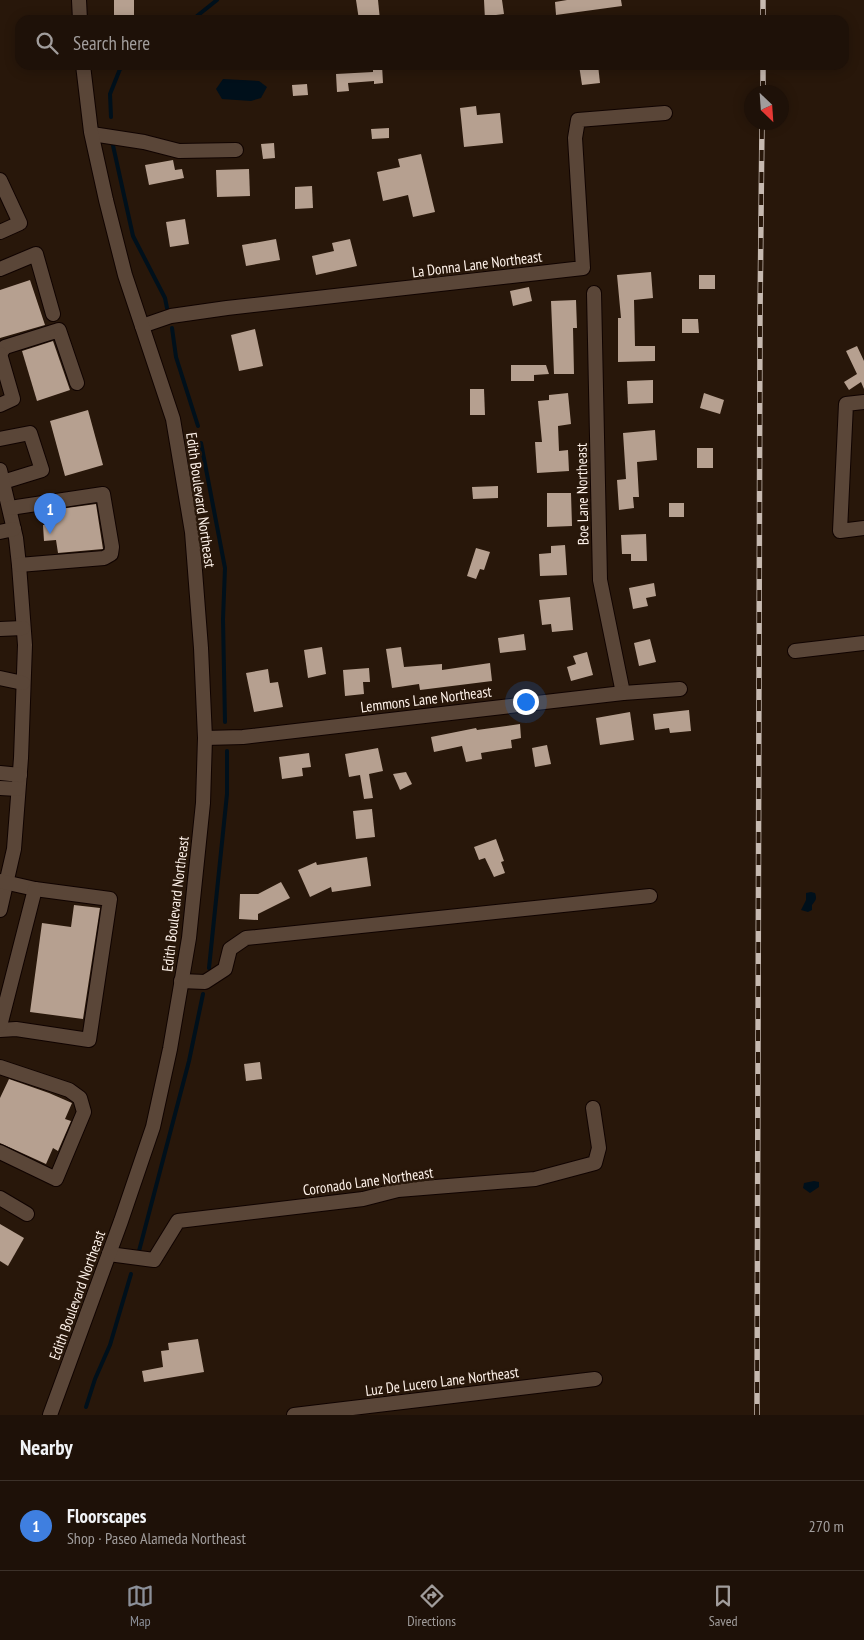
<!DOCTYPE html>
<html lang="en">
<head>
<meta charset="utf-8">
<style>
  :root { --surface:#1e1108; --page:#261a12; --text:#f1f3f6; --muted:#a19d9c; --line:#3c3129; --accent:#8c9099 }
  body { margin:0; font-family:"PT Sans Narrow",sans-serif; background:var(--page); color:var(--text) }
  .compass { position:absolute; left:744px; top:85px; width:45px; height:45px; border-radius:50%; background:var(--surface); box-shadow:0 2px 12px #0003; rotate:155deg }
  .you { position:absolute; left:525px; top:701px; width:18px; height:18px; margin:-12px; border:4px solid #fff; border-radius:50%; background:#1a73e8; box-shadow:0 0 0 8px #1a73e833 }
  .badge { display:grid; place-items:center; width:32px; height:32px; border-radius:50%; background:var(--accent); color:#fff; font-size:16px; font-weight:700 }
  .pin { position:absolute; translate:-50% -41px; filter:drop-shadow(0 1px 2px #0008) }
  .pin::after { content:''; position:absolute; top:26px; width:18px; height:15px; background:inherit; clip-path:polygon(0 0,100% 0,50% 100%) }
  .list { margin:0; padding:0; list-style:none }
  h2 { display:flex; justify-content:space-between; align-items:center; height:65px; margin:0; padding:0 20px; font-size:21px }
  h2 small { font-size:16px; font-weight:400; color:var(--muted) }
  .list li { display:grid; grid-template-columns:32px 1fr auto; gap:15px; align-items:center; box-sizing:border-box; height:90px; padding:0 20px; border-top:1px solid var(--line) }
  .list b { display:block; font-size:19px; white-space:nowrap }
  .list p { margin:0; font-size:16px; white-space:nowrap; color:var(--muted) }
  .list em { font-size:16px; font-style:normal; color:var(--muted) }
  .icon { flex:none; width:28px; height:28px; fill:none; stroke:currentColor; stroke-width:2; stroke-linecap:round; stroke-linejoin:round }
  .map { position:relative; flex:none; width:864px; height:1415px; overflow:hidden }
  .search { position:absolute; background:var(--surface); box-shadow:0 2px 12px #0003; left:15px; right:15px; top:15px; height:55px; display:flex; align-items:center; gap:12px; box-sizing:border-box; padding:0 18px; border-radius:15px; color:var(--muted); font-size:19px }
  .sheet { height:155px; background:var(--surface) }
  nav { display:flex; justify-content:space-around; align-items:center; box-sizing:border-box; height:70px; border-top:1px solid var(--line); background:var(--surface); font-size:14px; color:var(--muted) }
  nav a { display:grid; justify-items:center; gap:2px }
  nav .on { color:var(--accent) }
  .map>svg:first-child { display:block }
  .water { fill:#00101b }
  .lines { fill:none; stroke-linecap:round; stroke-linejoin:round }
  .stream { stroke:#00101b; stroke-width:4 }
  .building { fill:#b6a090 }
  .minor-casing { stroke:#100300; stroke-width:16 }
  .minor { stroke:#5a4638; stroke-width:14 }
  .rail-casing { stroke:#c6b9b0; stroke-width:5.5 }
  .rail { stroke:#28170a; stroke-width:4; stroke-dasharray:11; stroke-linecap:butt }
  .labels { text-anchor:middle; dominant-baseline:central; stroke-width:5; stroke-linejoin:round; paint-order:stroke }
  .street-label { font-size:15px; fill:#fef2ea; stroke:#28170a }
</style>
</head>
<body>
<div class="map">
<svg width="864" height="1415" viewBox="0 0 864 1415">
  <rect width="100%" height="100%" fill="#28170a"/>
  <g class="water">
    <polygon points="223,79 259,81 267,87 261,98 251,101 222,99 216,89"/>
    <path d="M811,892L815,893C817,899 816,900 812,905V910L808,912L801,910L806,900V893Z"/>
    <polygon points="814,1181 819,1182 819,1187 810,1193 803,1188 804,1183"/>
  </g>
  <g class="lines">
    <g class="stream">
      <polyline points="192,20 217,0"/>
      <polyline points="111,117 110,94 120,69 128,65"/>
      <polyline points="112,141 133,236 165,298 167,308"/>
      <polyline points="172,328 176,357 198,426"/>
      <polyline points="201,443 225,568 223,619 225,722"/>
      <polyline points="209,968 227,794 227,751"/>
      <polyline points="139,1251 189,1061 203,994"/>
      <polyline points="86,1407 95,1379 110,1345 131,1274"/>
    </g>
  </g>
  <g class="building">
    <rect x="114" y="0" width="20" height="20"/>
    <polygon points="356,0 378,0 380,20 359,20"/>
    <polygon points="484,0 502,0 504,14 496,15 497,20 485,20"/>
    <polygon points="567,0 621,0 622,6 556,15 555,2"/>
    <polygon points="382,65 383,83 374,84 374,81 348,83 349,91 337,92 336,74 373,72 373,66"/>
    <polygon points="579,65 598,65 600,83 582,85"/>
    <polygon points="307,84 308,95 293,96 292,85"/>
    <polygon points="476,106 477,115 500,113 503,143 464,147 460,108"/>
    <polygon points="389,128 389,138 372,139 371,129"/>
    <polygon points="274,143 275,158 263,159 261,144"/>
    <polygon points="421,154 435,212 413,217 408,195 383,201 377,172 400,167 398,159"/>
    <polygon points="173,160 175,170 182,169 184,178 149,185 145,165"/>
    <polygon points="249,169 250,196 217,197 216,170"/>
    <polygon points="312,186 313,208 295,209 295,187"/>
    <polygon points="185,219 189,244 170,247 166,222"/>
    <polygon points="276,239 280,260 246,266 242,245"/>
    <polygon points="350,239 357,266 316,275 312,256 334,251 332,243"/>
    <polygon points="651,272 653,298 634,300 635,346 655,346 655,361 618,362 618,318 621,318 617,275"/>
    <rect x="699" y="275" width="16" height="14"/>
    <polygon points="30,280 45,325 0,338 0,290"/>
    <polygon points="529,287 532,301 513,306 510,291"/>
    <polygon points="576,300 577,328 573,328 574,374 554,374 551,301"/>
    <polygon points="682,319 698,319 699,333 682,333"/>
    <polygon points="255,329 263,366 239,371 231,335"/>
    <polygon points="53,341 70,390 37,401 22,351"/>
    <polygon points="857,346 864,361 864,389 861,382 849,390 844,382 857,374 846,351"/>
    <polygon points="511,365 546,365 549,374 534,375 534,381 511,381"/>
    <polygon points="653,380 653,403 628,404 627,381"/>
    <polygon points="470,389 484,389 485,415 470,415"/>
    <polygon points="568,393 571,424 558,426 559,451 568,450 569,471 537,473 535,442 542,442 538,401 549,400 549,395"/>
    <polygon points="704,393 724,400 720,414 700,408"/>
    <polygon points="88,410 103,465 65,476 50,421"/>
    <polygon points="655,430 657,460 637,462 639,497 633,497 634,508 619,510 617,480 626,479 623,433"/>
    <rect x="697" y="448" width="16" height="20"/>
    <polygon points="498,486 498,498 473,499 472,487"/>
    <polygon points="547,493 571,493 572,526 547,527"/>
    <rect x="669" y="503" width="15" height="14"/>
    <polygon points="96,504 103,549 58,553 56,540 44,541 43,525 54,524 52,510"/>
    <polygon points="646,534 647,561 631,561 631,554 622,554 621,535"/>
    <polygon points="565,545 567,575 540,576 539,554 551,553 551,546"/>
    <polygon points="476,548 490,552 484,570 480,569 476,579 467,576"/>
    <polygon points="654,583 656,596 646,598 648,606 633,609 629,588"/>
    <polygon points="570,597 573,630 552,632 551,624 542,625 539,600"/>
    <polygon points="524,634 526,650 500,653 498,638"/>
    <polygon points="650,639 656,662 639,666 634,643"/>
    <polygon points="322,647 326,674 308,678 304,650"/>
    <polygon points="401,647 404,667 442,664 442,670 490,663 492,681 420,690 419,684 392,688 386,649"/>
    <polygon points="587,652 593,675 571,681 567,667 576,664 573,656"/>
    <polygon points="369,668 370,682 363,682 364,694 345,696 343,670"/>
    <polygon points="268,669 270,683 278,682 283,707 254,712 246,673"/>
    <polygon points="689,710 691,731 670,733 669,728 655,730 653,714"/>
    <polygon points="630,712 634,740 600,745 596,718"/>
    <polygon points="520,724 521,738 511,740 512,748 481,753 482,759 466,762 462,746 434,752 431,737 476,728 477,730"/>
    <polygon points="547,745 551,764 535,767 532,748"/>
    <polygon points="378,748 383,771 369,774 373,798 364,799 360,775 349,777 345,754"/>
    <polygon points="309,753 311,767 302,768 303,776 282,779 279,757"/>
    <polygon points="406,772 412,784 400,790 393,774"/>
    <polygon points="372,809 375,837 356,839 353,811"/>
    <polygon points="496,839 504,861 501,862 505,873 494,877 485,858 479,860 474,847"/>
    <polygon points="367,857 371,886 332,892 331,887 310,897 298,870 316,862 317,865"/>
    <polygon points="281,882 290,898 258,914 258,920 239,919 240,894 258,894"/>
    <polygon points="74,905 100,908 83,1019 30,1012 42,923 71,927"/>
    <polygon points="260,1062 262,1079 246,1081 244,1064"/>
    <polygon points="9,1079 49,1093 72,1103 65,1119 71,1121 58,1151 53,1148 46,1164 0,1143 0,1098"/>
    <polygon points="0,1224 24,1238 8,1266 0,1261"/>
    <polygon points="198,1339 204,1372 144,1382 142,1371 163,1367 161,1351 169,1350 168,1343"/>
  </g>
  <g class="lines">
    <g class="minor-casing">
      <g id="minor">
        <polyline points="79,0 80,20"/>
        <polyline points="92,134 144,142 179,151 236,150"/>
        <polyline points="0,180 20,223 0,232"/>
        <polyline points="0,269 36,254 53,314"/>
        <polyline points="594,293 600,580 623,693"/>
        <polyline points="142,326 171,316 227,308 583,268 575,138 578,120 665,113"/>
        <polyline points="0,354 5,347 59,330 77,383"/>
        <polyline points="0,354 13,399 0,405"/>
        <polyline points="864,402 846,404 840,531 864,528"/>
        <polyline points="0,439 30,433 42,470 3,482"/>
        <polyline points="0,470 16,538 19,565 25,645 21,758 14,849 0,910"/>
        <polyline points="10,508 103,494 112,547 111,554 104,558 19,565"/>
        <polyline points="0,532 14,529"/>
        <polyline points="0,629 23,628"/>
        <polyline points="795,651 864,643"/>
        <polyline points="0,678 23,683"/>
        <polyline points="205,738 243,737 623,693 680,689"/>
        <polyline points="0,773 20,775"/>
        <polyline points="0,788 18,789"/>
        <polyline points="0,881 35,889 110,899 89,1040 16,1029 0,1030"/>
        <polyline points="181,981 205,982 225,969 230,949 246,938 650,896"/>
        <polyline points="0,1026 35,889"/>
        <polyline points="0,1067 69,1090 80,1098 84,1112 56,1179 0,1152"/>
        <polyline points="0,1198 27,1214"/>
        <polyline points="109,1254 154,1260 178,1221 363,1199 398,1190 535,1179 595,1163 599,1148 593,1108"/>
        <polyline points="50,1415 121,1221 153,1127 170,1049 189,938 203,803 205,738 201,648 192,532 173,419 125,275 106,200 91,132 83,65"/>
        <polyline points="294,1415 595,1379"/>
      </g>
    </g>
    <use href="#minor" class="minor"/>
    <g class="rail-casing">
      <g id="rail">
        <polyline points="763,20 763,0"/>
        <polyline points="763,92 763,65"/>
        <polyline points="757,1415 760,317 762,122"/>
      </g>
    </g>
    <use href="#rail" class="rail"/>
  </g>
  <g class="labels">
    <g class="street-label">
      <text transform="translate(477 264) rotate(-7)">La Donna Lane Northeast</text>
      <text transform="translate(582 494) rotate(-91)">Boe Lane Northeast</text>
      <text transform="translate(201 500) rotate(82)">Edith Boulevard Northeast</text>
      <text transform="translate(426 699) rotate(-7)">Lemmons Lane Northeast</text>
      <text transform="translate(175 904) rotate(-83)">Edith Boulevard Northeast</text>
      <text transform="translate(368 1181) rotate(-8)">Coronado Lane Northeast</text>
      <text transform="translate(77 1295) rotate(-70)">Edith Boulevard Northeast</text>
      <text transform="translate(442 1381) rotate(-7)">Luz De Lucero Lane Northeast</text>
    </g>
  </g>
</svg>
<svg class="compass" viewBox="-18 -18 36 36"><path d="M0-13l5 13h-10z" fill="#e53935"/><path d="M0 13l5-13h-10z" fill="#a19d9c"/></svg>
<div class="you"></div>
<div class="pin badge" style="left:50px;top:534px;background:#3f7fe0">1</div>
<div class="search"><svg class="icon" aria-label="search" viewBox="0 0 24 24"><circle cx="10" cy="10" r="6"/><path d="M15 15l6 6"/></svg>Search here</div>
</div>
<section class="sheet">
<h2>Nearby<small></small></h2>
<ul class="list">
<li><span class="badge" style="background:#3f7fe0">1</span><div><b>Floorscapes</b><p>Shop · Paseo Alameda Northeast</p></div><em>270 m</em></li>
</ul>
</section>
<nav>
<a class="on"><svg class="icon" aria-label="map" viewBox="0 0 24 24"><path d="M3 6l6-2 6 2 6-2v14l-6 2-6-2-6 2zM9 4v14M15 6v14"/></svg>Map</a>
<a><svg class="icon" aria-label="directions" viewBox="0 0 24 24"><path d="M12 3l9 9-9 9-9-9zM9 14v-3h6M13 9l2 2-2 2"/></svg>Directions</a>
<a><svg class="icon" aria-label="saved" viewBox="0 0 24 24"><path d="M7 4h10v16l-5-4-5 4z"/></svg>Saved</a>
</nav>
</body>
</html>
